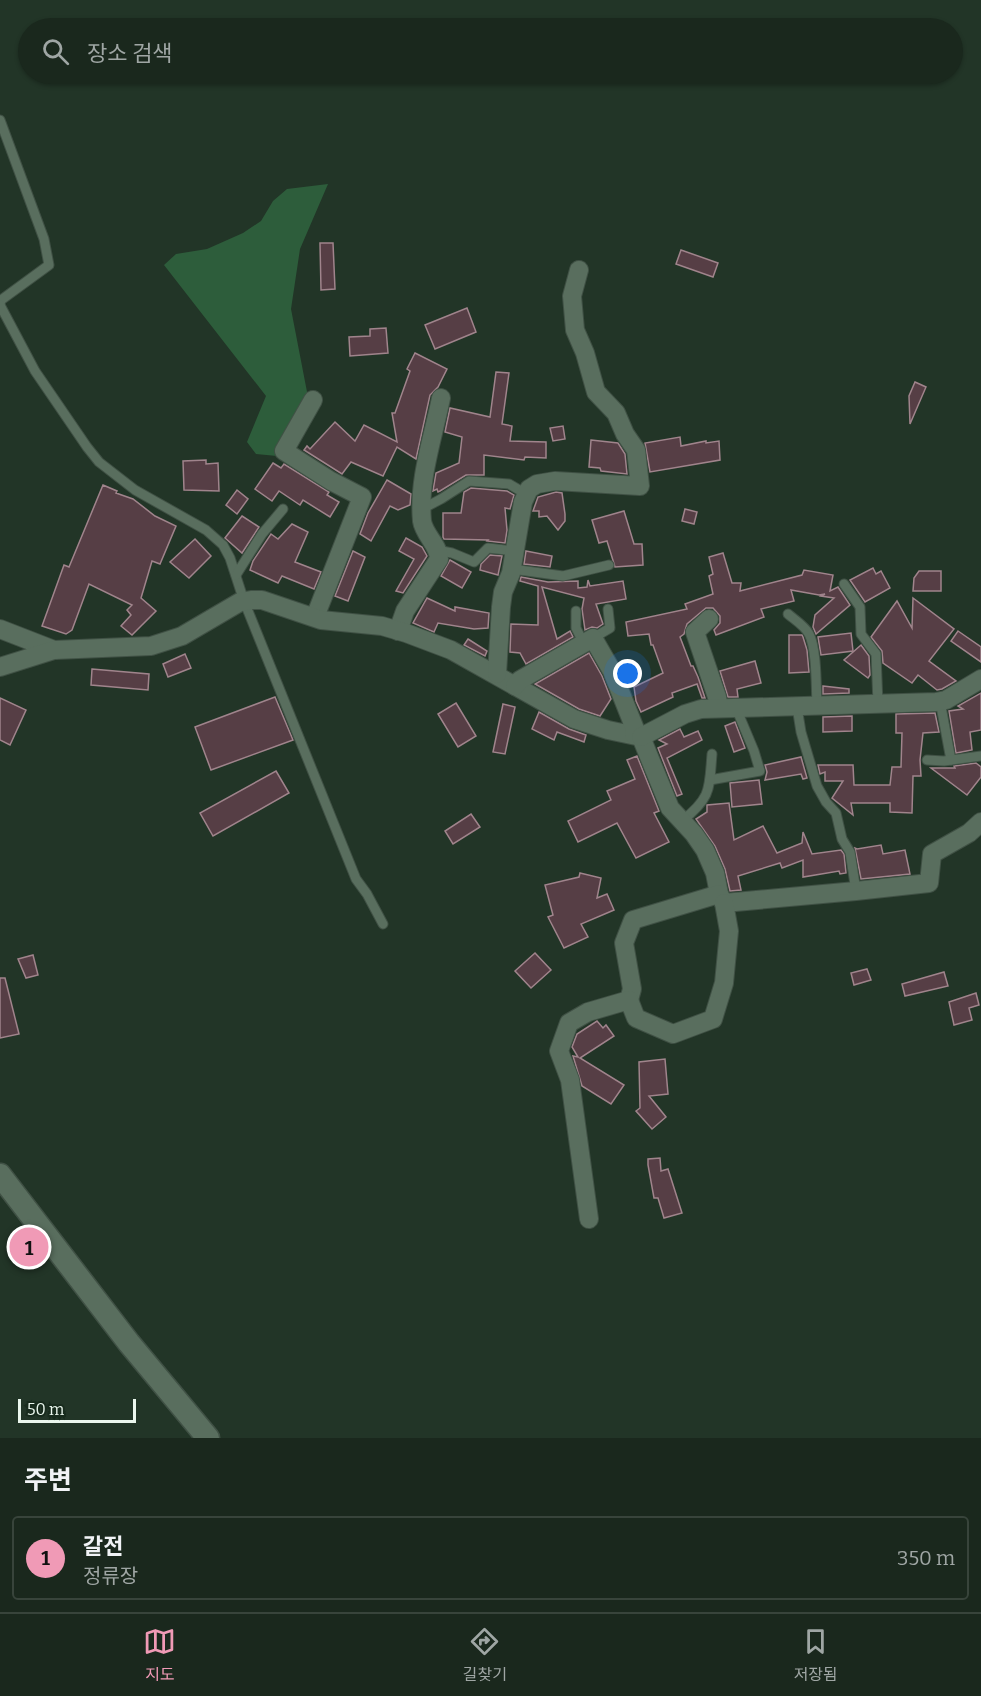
<!DOCTYPE html>
<html lang="ko">
<head>
<meta charset="utf-8">
<style>
  :root { --surface:#1a281d; --page:#27342a; --text:#f1f3f6; --muted:#9fa6a4; --line:#38443b; --accent:#f09ab6 }
  body { margin:0; font-family:Bitter,"Noto Sans KR",serif; background:var(--page); color:var(--text) }
  .scale { position:absolute; left:18px; bottom:15px; width:118px; box-sizing:border-box; padding-left:6px; border:3px solid #ebf7ee; border-top:0; font-size:16px; line-height:21px; white-space:nowrap; color:#ebf7ee; -webkit-text-stroke:4px #182b1d; paint-order:stroke }
  .you { position:absolute; left:628px; top:674px; width:21px; height:21px; margin:-15px; border:4px solid #fff; border-radius:50%; background:#1a73e8; box-shadow:0 0 0 9px #1a73e833 }
  .badge { display:grid; place-items:center; width:39px; height:39px; border-radius:50%; background:var(--accent); color:#111; font-size:20px; font-weight:700 }
  .pin { position:absolute; translate:-50% -50%; border:3px solid #fff; box-shadow:0 2px 6px #0006 }
  .list { margin:0; padding:0; list-style:none }
  h2 { display:flex; justify-content:space-between; align-items:center; height:78px; margin:0; padding:0 24px; font-size:26px }
  h2 small { font-size:20px; font-weight:400; color:var(--muted) }
  .list li { display:grid; grid-template-columns:39px 1fr auto; gap:18px; align-items:center; box-sizing:border-box; height:84px; margin:0 12px 12px; padding:0 12px; border:2px solid var(--line); border-radius:6px }
  .list b { display:block; font-size:22px; white-space:nowrap }
  .list p { margin:0; font-size:20px; white-space:nowrap; color:var(--muted) }
  .list em { font-size:20px; font-style:normal; color:var(--muted) }
  .icon { flex:none; width:33px; height:33px; fill:none; stroke:currentColor; stroke-width:2; stroke-linecap:round; stroke-linejoin:round }
  .map { position:relative; flex:none; width:981px; height:1438px; overflow:hidden }
  .search { position:absolute; background:var(--surface); box-shadow:0 2px 4px #0004; left:18px; right:18px; top:18px; height:66px; display:flex; align-items:center; gap:15px; box-sizing:border-box; padding:0 21px; border-radius:33px; color:var(--muted); font-size:22px }
  .sheet { height:174px; background:var(--surface) }
  nav { display:flex; justify-content:space-around; align-items:center; box-sizing:border-box; height:84px; border-top:2px solid var(--line); background:var(--surface); font-size:16px; color:var(--muted) }
  nav a { display:grid; justify-items:center; gap:3px }
  nav .on { color:var(--accent) }
  .map>svg:first-child { display:block }
  .green { fill:#2d5d3b }
  .building { fill:#563e45; stroke:#a0848c; stroke-width:1.5 }
  .lines { fill:none; stroke-linecap:round; stroke-linejoin:round }
  .service-casing { stroke:#405145; stroke-width:11 }
  .minor-casing { stroke:#405145; stroke-width:20 }
  .tertiary-casing { stroke:#405145; stroke-width:25 }
  .service { stroke:#596e5e; stroke-width:9 }
  .minor { stroke:#596e5e; stroke-width:18 }
  .tertiary { stroke:#596e5e; stroke-width:22 }
</style>
</head>
<body>
<div class="map">
<svg width="981" height="1438" viewBox="0 0 981 1438">
  <rect width="100%" height="100%" fill="#223527"/>
  <polygon class="green" points="328,184 300,249 291,309 308,397 277,456 256,454 247,442 266,396 164,265 176,254 207,249 243,233 261,221 273,201 287,189"/>
  <g class="building">
    <polygon points="320,243 333,243 335,289 321,290"/>
    <polygon points="681,250 718,263 713,277 676,264"/>
    <polygon points="467,308 476,332 435,349 425,325"/>
    <polygon points="386,328 388,353 350,356 349,337 370,336 370,329"/>
    <polygon points="415,353 447,369 438,387 430,395 416,459 397,447 383,476 351,462 342,474 304,450 307,446 310,449 335,422 355,441 364,425 397,442 392,413 395,413 410,371 407,369"/>
    <polygon points="496,372 509,373 502,424 512,426 510,441 546,442 546,458 525,457 524,460 484,455 484,475 466,475 440,491 438,492 437,489 433,491 436,473 459,463 462,437 445,432 450,408 490,417"/>
    <polygon points="915,382 926,387 910,424 909,396"/>
    <polygon points="563,426 565,439 553,441 550,428"/>
    <polygon points="680,437 681,446 706,441 706,443 719,441 720,460 650,472 645,443"/>
    <polygon points="591,440 618,443 625,454 627,474 601,471 600,468 589,467"/>
    <polygon points="206,460 206,464 218,463 219,491 184,490 183,461"/>
    <polygon points="273,463 281,468 284,464 329,492 327,495 339,502 330,517 303,500 300,505 279,491 272,501 255,489"/>
    <polygon points="387,480 411,494 410,505 398,510 390,506 371,541 360,534 368,513"/>
    <polygon points="103,485 117,491 116,493 133,499 155,516 176,526 160,564 152,561 141,598 156,611 132,635 121,626 131,615 127,610 132,605 89,584 72,630 66,634 42,626 64,565 69,567"/>
    <polygon points="471,488 507,491 514,495 510,509 505,508 507,530 505,543 487,541 488,540 444,539 443,537 443,513 461,513 464,492"/>
    <polygon points="237,490 248,499 237,514 226,505"/>
    <polygon points="556,492 562,493 565,514 565,521 558,530 547,516 539,517 539,511 533,511 538,497"/>
    <polygon points="685,509 697,512 694,524 682,521"/>
    <polygon points="624,511 634,544 642,544 643,565 615,567 607,541 599,543 592,520"/>
    <polygon points="242,516 259,527 242,553 225,538"/>
    <polygon points="292,524 308,532 295,562 321,572 314,589 282,576 278,583 250,570 253,561 271,534 278,539"/>
    <polygon points="406,538 422,547 427,556 403,593 396,591 414,559 399,551"/>
    <polygon points="195,539 211,556 189,578 170,562"/>
    <polygon points="353,551 365,557 348,601 335,596"/>
    <polygon points="526,551 552,556 550,567 524,564"/>
    <polygon points="723,553 732,583 741,583 740,591 802,575 804,570 833,575 830,591 838,587 850,605 816,634 813,627 815,615 834,598 821,596 825,594 819,595 791,590 794,601 761,609 764,617 716,635 714,630 720,623 720,616 713,608 706,608 687,624 684,634 680,637 691,666 693,666 698,677 705,698 702,698 697,684 672,693 673,697 641,712 636,701 634,687 663,673 653,645 651,645 649,634 628,636 626,622 687,609 685,604 713,594 709,576 713,574 709,557"/>
    <polygon points="490,555 502,556 498,575 480,570 481,564"/>
    <polygon points="450,560 471,572 462,588 441,576"/>
    <polygon points="873,568 876,574 881,571 890,588 865,602 850,580"/>
    <polygon points="919,571 941,571 941,591 913,591 914,578"/>
    <polygon points="521,577 548,582 578,581 578,588 587,587 588,580 590,586 623,581 626,599 596,604 603,624 597,628 592,627 585,630 582,609 584,598 542,587 557,639 570,631 573,637 526,664 520,653 510,652 511,624 538,625 538,586 520,581"/>
    <polygon points="427,598 455,611 455,607 489,613 488,628 474,629 438,623 434,632 413,623"/>
    <polygon points="913,598 954,629 929,661 956,681 942,689 937,690 918,675 912,683 883,663 882,651 871,637 897,601 912,628"/>
    <polygon points="958,631 981,647 981,662 951,641"/>
    <polygon points="851,633 853,651 821,655 818,637"/>
    <polygon points="789,635 802,635 803,637 807,650 809,672 789,673"/>
    <polygon points="468,639 487,651 485,656 464,645"/>
    <polygon points="861,645 869,656 870,675 868,678 844,660"/>
    <polygon points="589,653 602,676 611,699 600,716 579,709 535,684"/>
    <polygon points="185,654 191,668 168,677 163,664"/>
    <polygon points="755,661 761,683 737,689 738,697 728,697 720,671"/>
    <polygon points="92,669 149,674 148,690 91,685"/>
    <polygon points="823,686 849,689 849,693 823,694"/>
    <polygon points="981,693 981,730 970,732 972,750 956,753 949,711 963,709 958,706"/>
    <polygon points="275,697 293,740 211,770 195,727"/>
    <polygon points="0,698 26,710 10,745 0,740"/>
    <polygon points="456,703 476,736 458,747 438,714"/>
    <polygon points="503,704 515,707 505,754 493,752"/>
    <polygon points="539,712 569,729 586,735 584,742 557,732 554,740 532,729"/>
    <polygon points="935,713 939,732 923,733 920,760 921,776 913,776 912,813 890,812 890,803 851,803 853,815 832,798 843,781 825,781 825,772 820,774 818,765 853,765 854,785 890,785 892,767 901,767 902,733 896,733 896,714"/>
    <polygon points="852,716 852,731 823,732 823,717"/>
    <polygon points="735,722 745,748 734,752 725,726"/>
    <polygon points="680,729 684,737 698,731 702,740 667,758 682,794 677,796 658,748 667,744 659,740"/>
    <polygon points="637,756 659,811 654,813 669,842 636,858 617,823 578,842 568,821 611,800 607,791 635,779 627,760"/>
    <polygon points="801,757 807,778 803,779 801,774 765,780 767,772 765,765"/>
    <polygon points="976,763 981,767 981,777 967,795 931,768 955,768 954,766"/>
    <polygon points="276,771 289,793 213,836 200,813"/>
    <polygon points="759,780 762,804 732,807 730,783"/>
    <polygon points="729,803 734,840 763,826 777,853 802,843 803,832 812,854 841,850 844,854 846,873 840,874 839,871 803,877 803,860 782,868 780,863 738,876 741,890 730,891 725,869 715,846 696,819 707,812 707,805"/>
    <polygon points="471,814 480,827 453,844 445,831"/>
    <polygon points="881,845 883,854 905,850 910,874 861,879 855,848 857,849"/>
    <polygon points="580,873 601,878 597,898 607,894 614,910 581,924 588,937 564,948 548,917 553,915 545,885 579,877"/>
    <polygon points="535,953 551,970 531,988 515,971"/>
    <polygon points="33,955 38,975 26,978 18,959"/>
    <polygon points="867,969 871,980 854,985 851,973"/>
    <polygon points="944,972 948,986 905,996 902,984"/>
    <polygon points="0,978 5,978 19,1034 0,1038"/>
    <polygon points="976,993 979,1005 969,1008 972,1020 954,1025 949,1002"/>
    <polygon points="597,1021 603,1028 606,1025 614,1036 580,1058 624,1085 611,1104 582,1086 573,1056 578,1057 572,1047 577,1034"/>
    <polygon points="665,1059 668,1094 649,1096 666,1117 652,1129 636,1111 640,1108 639,1062"/>
    <polygon points="660,1158 661,1171 668,1169 682,1213 664,1218 658,1198 654,1198 648,1165 648,1159"/>
  </g>
  <g class="lines">
    <g class="service-casing">
      <g id="service">
        <polyline points="0,120 44,239 49,265 1,300 0,304"/>
        <polyline points="0,305 35,371 87,447 99,462 135,490 206,530 223,545 230,558 244,601 356,879 367,894 383,924"/>
        <polyline points="422,509 441,499 469,481 509,484 526,494"/>
        <polyline points="437,550 452,553 474,562 488,548 515,551"/>
        <polyline points="512,569 563,576 609,565"/>
        <polyline points="236,575 262,534 283,509"/>
        <polyline points="844,584 860,607 861,634 876,654 878,704"/>
        <polyline points="576,611 576,628 584,644"/>
        <path d="M788,614C795,620 805,626 809,634C817,649 816,688 817,706"/>
        <polyline points="593,638 610,628 608,609"/>
        <polyline points="940,701 951,760"/>
        <polyline points="797,707 801,732 817,786 826,802 836,813 842,839 850,852 856,891"/>
        <polyline points="927,760 944,761 981,756"/>
        <polyline points="710,780 760,771 754,751 736,708"/>
        <path d="M682,821C712,797 709,789 712,754"/>
      </g>
    </g>
    <g class="minor-casing">
      <g id="minor">
        <polyline points="313,400 284,451 331,481 362,497 315,617"/>
        <polyline points="709,619 695,632 717,697 719,708"/>
        <polyline points="0,629 54,650"/>
        <path d="M398,631L405,611L439,559C439,545 424,535 422,521C418,480 433,438 441,398"/>
        <polyline points="0,667 54,650 151,646 182,636 240,602 251,600 262,600 321,620 382,626 406,633 451,650 574,719 608,730 641,737 670,808 694,834 705,850 715,873 719,894 724,903 856,891 929,883 932,854 969,833 981,822"/>
        <polyline points="497,674 501,607 503,592 511,573 523,502 529,489 537,484 555,481 640,486 636,450 625,434 616,413 596,392 585,353 575,330 572,296 579,270"/>
        <polyline points="515,686 520,680 593,638 612,671 635,729 634,735"/>
        <polyline points="641,737 685,714 701,709 936,702 946,700 981,679"/>
        <polyline points="629,1000 632,989 624,943 633,920 719,894"/>
        <polyline points="589,1219 570,1080 559,1051 569,1023 588,1012 629,1000 636,1018 673,1034 713,1019 724,983 729,931 724,903"/>
      </g>
    </g>
    <g class="tertiary-casing">
      <polyline id="tertiary" points="0,1175 129,1343 208,1438"/>
    </g>
    <use href="#service" class="service"/>
    <use href="#minor" class="minor"/>
    <use href="#tertiary" class="tertiary"/>
  </g>
</svg>
<div class="scale">50 m</div>
<div class="you"></div>
<div class="pin badge" style="left:29px;top:1247px">1</div>
<div class="search"><svg class="icon" aria-label="search" viewBox="0 0 24 24"><circle cx="10" cy="10" r="6"/><path d="M15 15l6 6"/></svg>장소 검색</div>
</div>
<section class="sheet">
<h2>주변<small></small></h2>
<ul class="list">
<li><span class="badge">1</span><div><b>갈전</b><p>정류장</p></div><em>350 m</em></li>
</ul>
</section>
<nav>
<a class="on"><svg class="icon" aria-label="map" viewBox="0 0 24 24"><path d="M3 6l6-2 6 2 6-2v14l-6 2-6-2-6 2zM9 4v14M15 6v14"/></svg>지도</a>
<a><svg class="icon" aria-label="directions" viewBox="0 0 24 24"><path d="M12 3l9 9-9 9-9-9zM9 14v-3h6M13 9l2 2-2 2"/></svg>길찾기</a>
<a><svg class="icon" aria-label="saved" viewBox="0 0 24 24"><path d="M7 4h10v16l-5-4-5 4z"/></svg>저장됨</a>
</nav>
</body>
</html>
